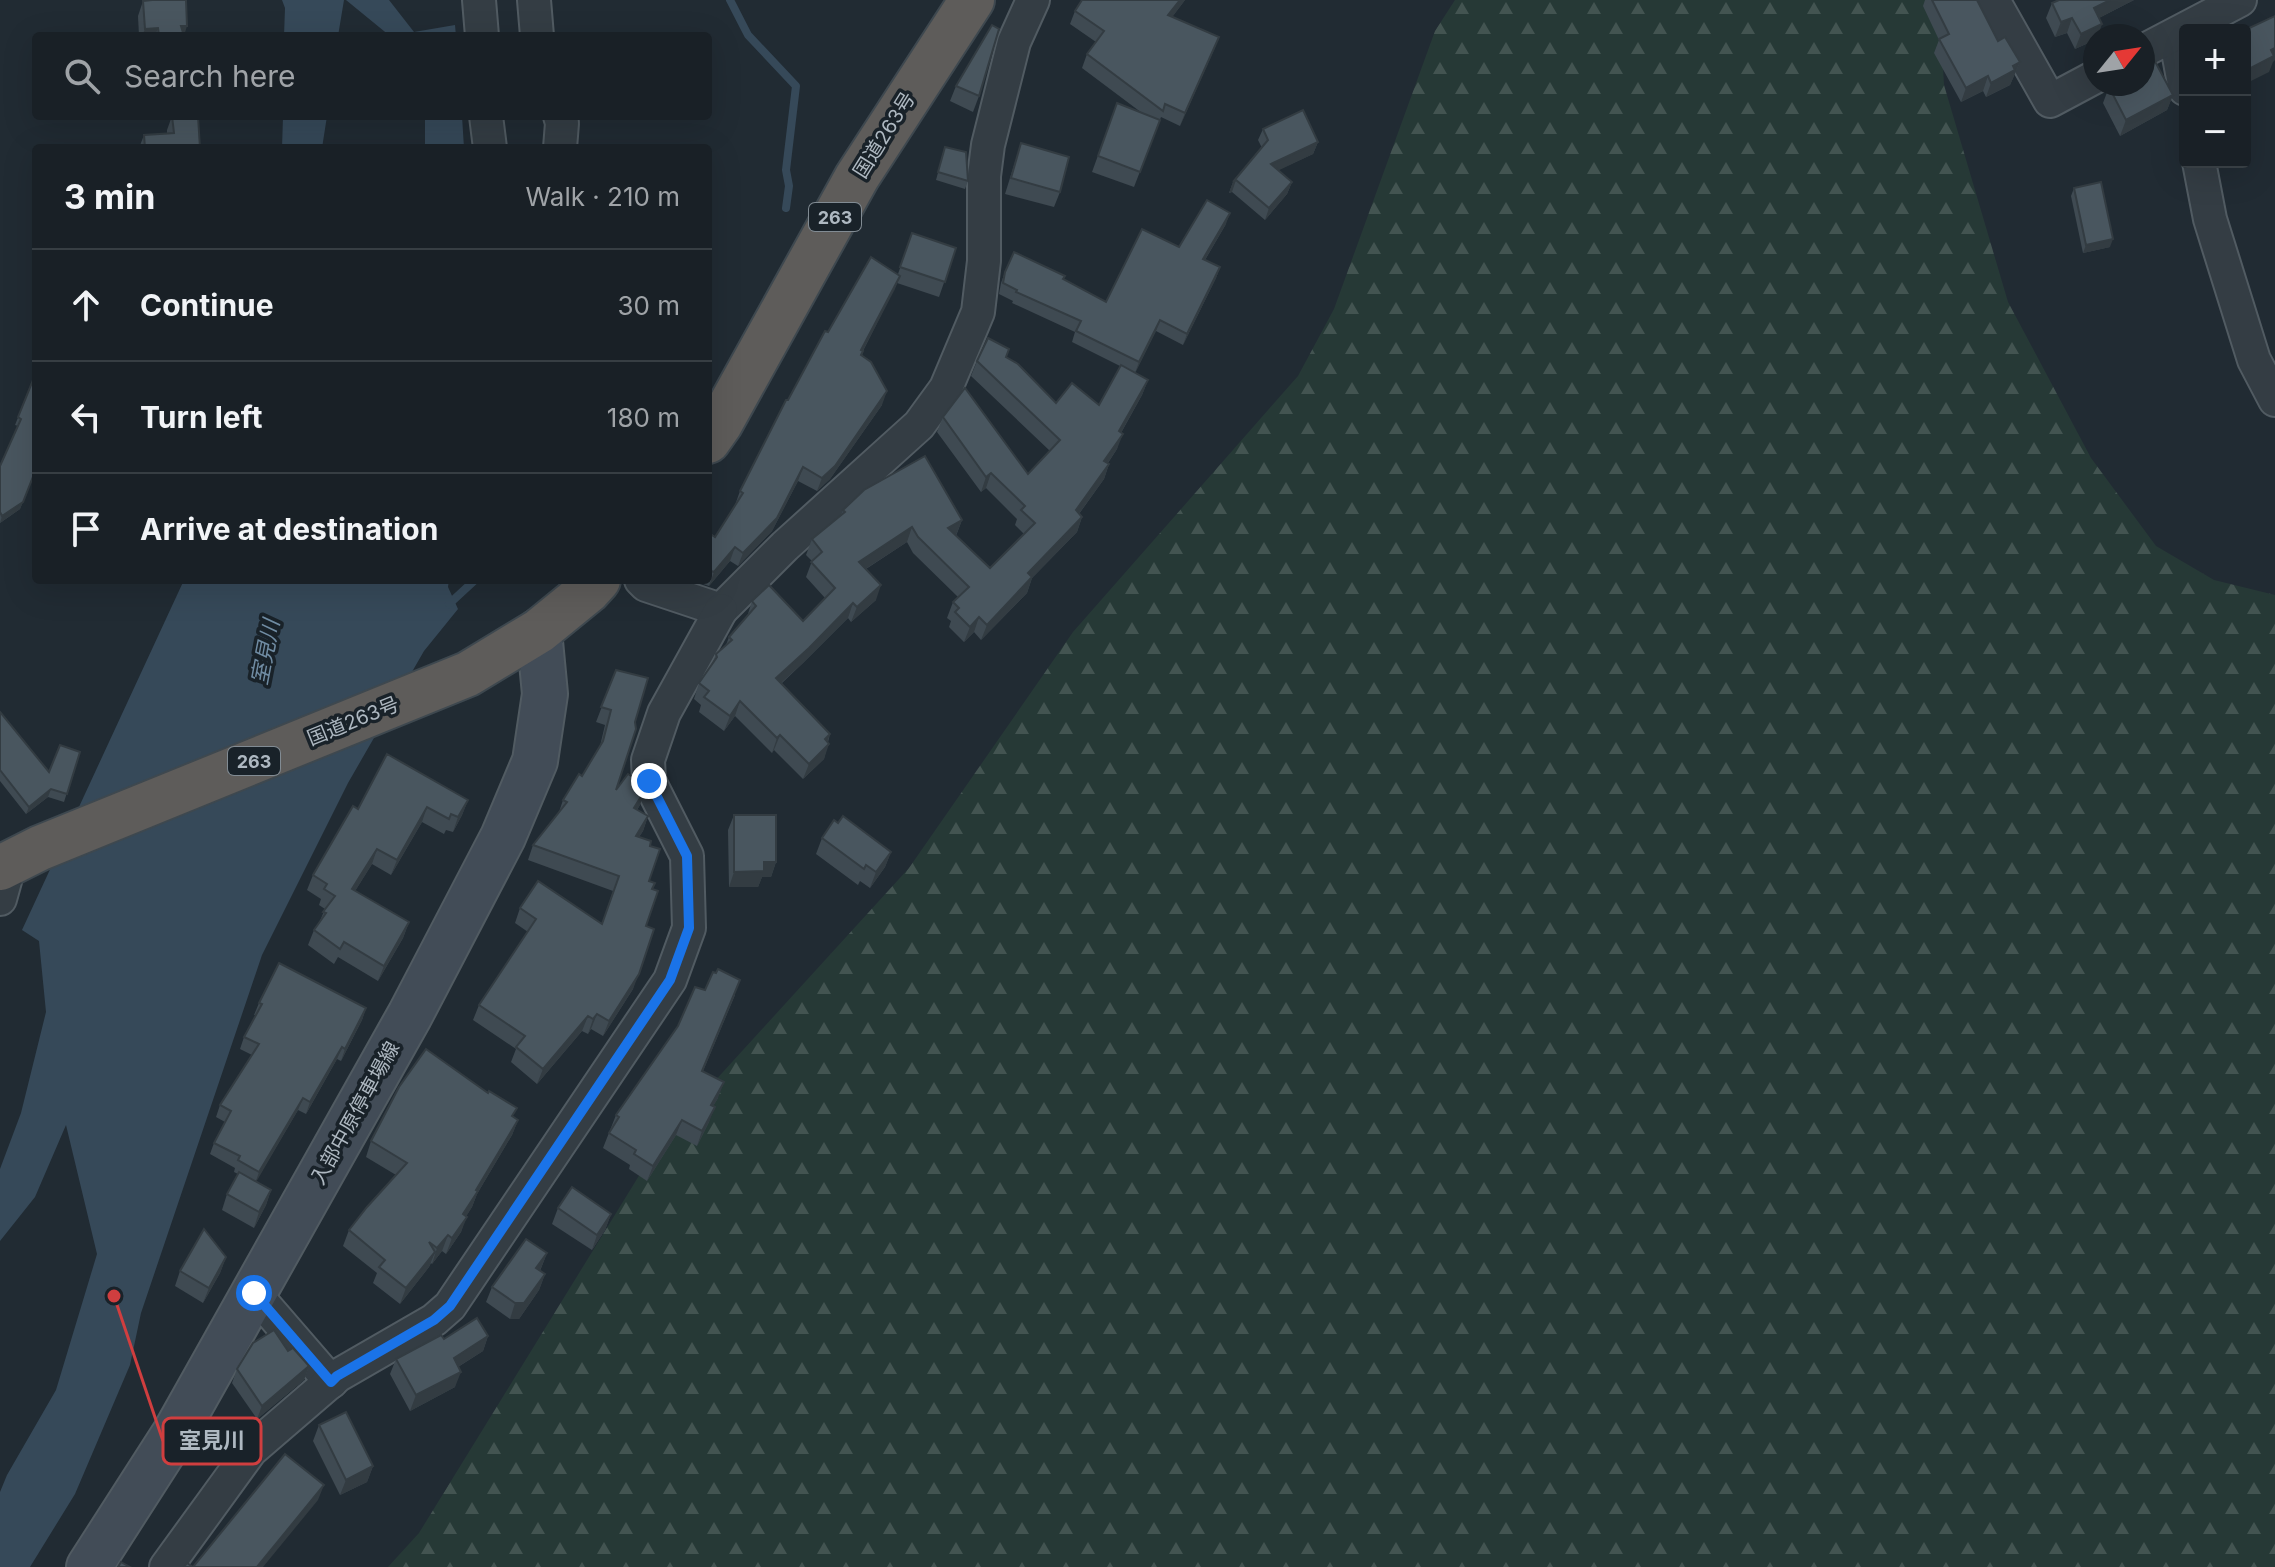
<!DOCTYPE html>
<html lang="en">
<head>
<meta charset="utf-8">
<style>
  :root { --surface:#192026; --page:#22282e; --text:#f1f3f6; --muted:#9fa3a7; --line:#373e43 }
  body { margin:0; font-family:Inter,"Noto Sans JP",sans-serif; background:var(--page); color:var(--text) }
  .controls { position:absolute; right:24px; top:24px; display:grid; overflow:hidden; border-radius:8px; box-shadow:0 8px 32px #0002 }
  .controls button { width:72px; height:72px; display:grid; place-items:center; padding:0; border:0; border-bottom:2px solid var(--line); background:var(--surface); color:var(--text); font:40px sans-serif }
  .compass { position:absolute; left:2083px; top:24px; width:72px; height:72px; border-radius:50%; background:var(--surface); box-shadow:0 8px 32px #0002; rotate:60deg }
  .stop { position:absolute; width:24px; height:24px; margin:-18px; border:6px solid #1a73e8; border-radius:50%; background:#fff }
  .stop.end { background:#1a73e8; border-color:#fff; box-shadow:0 2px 8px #0008 }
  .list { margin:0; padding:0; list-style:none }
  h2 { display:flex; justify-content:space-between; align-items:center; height:104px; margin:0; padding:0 32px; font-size:34px }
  h2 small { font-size:26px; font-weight:400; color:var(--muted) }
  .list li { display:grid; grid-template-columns:52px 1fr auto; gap:24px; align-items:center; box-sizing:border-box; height:112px; padding:0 32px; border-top:2px solid var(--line) }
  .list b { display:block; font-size:30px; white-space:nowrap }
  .list em { font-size:26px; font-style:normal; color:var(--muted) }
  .icon { flex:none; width:44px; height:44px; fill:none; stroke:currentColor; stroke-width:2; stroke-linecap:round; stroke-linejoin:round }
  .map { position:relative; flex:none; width:2275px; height:1567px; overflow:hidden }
  .search { position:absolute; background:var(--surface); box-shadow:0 8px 32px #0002; left:32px; top:32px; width:680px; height:88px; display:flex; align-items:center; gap:20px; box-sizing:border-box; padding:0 28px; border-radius:8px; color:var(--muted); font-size:30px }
  .panel { position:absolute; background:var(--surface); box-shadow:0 8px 32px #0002; left:32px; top:144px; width:680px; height:440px; border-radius:8px }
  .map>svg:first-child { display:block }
  .forest { fill:url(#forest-firs) }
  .water { fill:#364959 }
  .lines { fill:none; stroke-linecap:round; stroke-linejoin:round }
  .stream { stroke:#364959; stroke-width:8 }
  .minor-casing { stroke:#515b62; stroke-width:36 }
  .secondary-casing { stroke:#515b62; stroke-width:48 }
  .trunk-casing { stroke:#3e484f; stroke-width:48 }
  .minor { stroke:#343d44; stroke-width:32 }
  .secondary { stroke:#424c57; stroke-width:44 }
  .trunk { stroke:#5e5c5a; stroke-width:44 }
  .wall { fill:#3f4a52 }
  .shaded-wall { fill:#333c42 }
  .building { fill:#49565f; stroke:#333c42; stroke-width:2 }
  .route { stroke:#1a73e8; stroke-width:10 }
  .labels { text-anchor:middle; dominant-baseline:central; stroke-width:7; stroke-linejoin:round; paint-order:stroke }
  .shield { fill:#192229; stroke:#818b93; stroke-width:2 }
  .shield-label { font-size:18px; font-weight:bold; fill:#aeb8c1 }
  .street-label { font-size:20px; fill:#aeb8c1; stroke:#192229 }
  .water-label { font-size:22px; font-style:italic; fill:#708ca3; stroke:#192229 }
  .leader { fill:none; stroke:#d03e3f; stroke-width:3 }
  .callout-dot { fill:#d03e3f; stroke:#192229; stroke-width:3 }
  .callout { fill:#192229; stroke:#d03e3f; stroke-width:3 }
  .callout-label { font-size:22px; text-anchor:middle; font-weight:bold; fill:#aeb8c1 }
</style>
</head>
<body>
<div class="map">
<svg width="2275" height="1567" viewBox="0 0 2275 1567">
  <defs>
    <pattern id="forest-firs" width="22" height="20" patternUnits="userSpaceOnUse" patternTransform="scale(2)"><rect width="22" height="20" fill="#263936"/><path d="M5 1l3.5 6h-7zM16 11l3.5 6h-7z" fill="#435451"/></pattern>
  </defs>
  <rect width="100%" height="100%" fill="#212b33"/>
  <polygon class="forest" points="1455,0 1939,0 1944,85 2008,302 2091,458 2156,546 2214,580 2275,595 2275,1567 388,1567 419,1533 661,1140 909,868 1073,632 1298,376 1334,309 1435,31"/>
  <g class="water">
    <polygon points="282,0 344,0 338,36 284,36 285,8"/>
    <polygon points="346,0 389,0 414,32 455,25 456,36 390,36"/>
    <polygon points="283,116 327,116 322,148 282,148"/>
    <polygon points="425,116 462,116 464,148 425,148"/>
    <polygon points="184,580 449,580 448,587 458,609 424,651 348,783 262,955 141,1313 130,1365 75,1494 30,1567 0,1567 0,1492 7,1475 56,1390 97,1254 66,1125 35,1197 0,1241 0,1169 21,1113 46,1012 39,941 22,930"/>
  </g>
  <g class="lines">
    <g class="stream">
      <polyline points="730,0 748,35 796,86 786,170 789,186 786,208"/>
      <polyline points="449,604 475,580"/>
    </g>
    <g class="minor-casing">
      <g id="minor">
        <polyline points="479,0 482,36"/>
        <polyline points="534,0 537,36"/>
        <polyline points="1993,0 2050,101 2095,77"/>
        <polyline points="2175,35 2185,89"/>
        <polyline points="2143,51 2240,0"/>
        <polyline points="486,116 490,148"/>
        <polyline points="560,116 562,123 560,148"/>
        <polyline points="2199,162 2210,219 2254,360 2275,400"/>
        <polyline points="641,580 646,585 721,610 785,546 919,425 946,388 978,312 984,261 984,176 988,145 1014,42 1033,0"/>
        <polyline points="0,899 10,863"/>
        <polyline points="254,1293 331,1382"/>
        <polyline points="166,1567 251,1450 337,1376 434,1320 450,1306 670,980 689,928 687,856 649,781 648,760 664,713 721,610"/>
      </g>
    </g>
    <g class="secondary-casing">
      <polyline id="secondary" points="89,1567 175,1433 410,1015 503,837 535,761 545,694 539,631"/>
    </g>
    <g class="trunk-casing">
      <g id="trunk">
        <polyline points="708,441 720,424 857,177 972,0"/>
        <polyline points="0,868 40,848 468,674 539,631 588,591 598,580"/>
      </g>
    </g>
    <use href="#minor" class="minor"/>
    <use href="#secondary" class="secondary"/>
    <use href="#trunk" class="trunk"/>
  </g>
  <g class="wall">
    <polygon points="146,0 186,0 184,36 139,36 138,16 143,1"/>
    <polygon points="1185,0 1172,17 1219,37 1180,126 1161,117 1134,187 1092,172 1117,103 1142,113 1082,68 1087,54 1096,42 1070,24 1075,11"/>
    <polygon points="1925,0 1977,0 1998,41 2020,62 2010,85 1986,97 1983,91 1961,102 1934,53 1939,40 1923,6"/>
    <polygon points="2134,0 2099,18 2095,40 2075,49 2067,33 2055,37 2046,18 2052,3"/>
    <polygon points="956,86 979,96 973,112 950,101"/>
    <polygon points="2109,87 2173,95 2167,110 2120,136 2103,103"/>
    <polygon points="172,116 200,148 139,148 144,135 167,133 167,130"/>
    <polygon points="1263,129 1318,142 1313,154 1278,170 1292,182 1287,194 1265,220 1232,192 1229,193 1233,182 1262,148 1258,140"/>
    <polygon points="1021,143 1060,192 1054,207 1005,194"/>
    <polygon points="945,147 968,181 965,189 936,180"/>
    <polygon points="2074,188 2110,247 2083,253 2071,196"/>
    <polygon points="1226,224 1205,260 1220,267 1216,278 1183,345 1156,331 1135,373 1148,380 1142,395 1121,433 1117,449 1108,463 1109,464 1104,479 1079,514 1082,517 1077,532 1032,578 1027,593 981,640 974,632 964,642 949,627 951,621 947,618 953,602 958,597 913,553 907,542 866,569 876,600 851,622 848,618 803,663 781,684 830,734 824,759 803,779 774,750 772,753 735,716 724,731 699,712 701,705 694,699 699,683 711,666 716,654 726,645 729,637 747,617 752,601 803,621 825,598 806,577 812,561 806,555 812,539 841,515 843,510 962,520 956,536 990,568 1024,534 1015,525 1017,519 986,488 981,492 937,432 943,417 1028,474 1050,451 971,376 977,361 1006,358 1056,403 1099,405 1120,366 1072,342 1075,332 1012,303 1013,301 999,294 1001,283 1005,272 1063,279 1106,302 1179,247"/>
    <polygon points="912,233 956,248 939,297 897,283 863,351 862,356 882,405 830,479 817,491 798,481 772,531 738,566 730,561 709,586 692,580 708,580 708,540 715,537 735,505 740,491 788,400 828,332 898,274"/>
    <polygon points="33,380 36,470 20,509 0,523 0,466 18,426 15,425"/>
    <polygon points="616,670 635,722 616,790 640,805 637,810 648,816 643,831 639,837 650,846 649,881 652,889 646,926 633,989 603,1036 591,1029 588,1034 582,1031 537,1084 511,1062 516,1049 473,1020 479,1005 528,932 515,923 520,908 602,924 613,891 528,860 533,845 559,812 563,800 582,776 600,746 605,725 596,722"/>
    <polygon points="0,712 49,772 80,752 64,802 48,797 26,814 0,781"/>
    <polygon points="468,800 462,815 453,832 446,830 444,834 422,822 391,875 372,864 355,891 409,922 403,938 378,981 338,957 334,964 308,945 314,930 319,923 325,909 319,905 321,899 307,890 313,875 358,809"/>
    <polygon points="734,815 776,862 771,877 762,877 758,887 729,887 728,830"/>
    <polygon points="822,838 891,852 885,867 870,888 860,881 858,885 816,854"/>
    <polygon points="705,990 735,995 703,1071 718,1098 713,1106 709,1122 697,1146 676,1135 647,1181 629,1169 630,1165 603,1148 616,1115"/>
    <polygon points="259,1003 366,1008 362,1020 341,1061 337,1059 306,1114 298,1110 256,1181 271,1190 266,1205 254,1228 222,1210 227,1194 238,1174 234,1172 235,1168 210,1154 214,1143 225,1122 216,1117 220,1105 252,1055 240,1049 244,1037 256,1015 254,1015"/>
    <polygon points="514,1117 518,1120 512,1135 477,1194 472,1207 466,1216 461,1232 446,1254 442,1251 432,1264 431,1263 429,1267 400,1304 373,1283 377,1273 343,1246 349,1230 396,1175 366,1157 371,1141"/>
    <polygon points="558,1208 611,1214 605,1230 592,1250 552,1224"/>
    <polygon points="547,1253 540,1271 545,1274 539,1290 519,1319 510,1319 486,1302 492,1287"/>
    <polygon points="226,1257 220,1273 203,1303 175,1286 180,1271"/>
    <polygon points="488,1336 483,1351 458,1367 455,1387 410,1411 390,1374 396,1359 444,1339"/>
    <polygon points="288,1351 309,1366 304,1380 257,1419 232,1383 237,1369"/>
    <polygon points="319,1425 373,1466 367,1482 340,1495 313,1441"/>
  </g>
  <g class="shaded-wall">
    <polygon points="1180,0 1185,0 1164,28 1168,15"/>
    <polygon points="2110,0 2134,0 2089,23 2094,8"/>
    <polygon points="2072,18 2067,33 2055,37 2061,22"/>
    <polygon points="2102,24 2098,36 2095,36 2095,40 2075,49 2081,34"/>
    <polygon points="181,26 187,26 184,36"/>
    <polygon points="158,28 155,36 142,36 145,29"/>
    <polygon points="1219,37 1214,50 1180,126 1185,113"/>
    <polygon points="2275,48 2275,60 2273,62 2269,72 2245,84 2245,71"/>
    <polygon points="2020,62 2010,85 1986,97 1991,83"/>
    <polygon points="1988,76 1983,91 1961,102 1966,88"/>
    <polygon points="2173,95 2167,110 2120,136 2126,120"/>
    <polygon points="1318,142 1313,154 1267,176 1271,164"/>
    <polygon points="1236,180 1232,192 1229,193 1233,182"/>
    <polygon points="1292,182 1287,194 1265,220 1269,208"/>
    <polygon points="1230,213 1226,224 1199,270 1203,259"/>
    <polygon points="2113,239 2110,247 2083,253 2086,245"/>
    <polygon points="1220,267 1216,278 1183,345 1187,334"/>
    <polygon points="900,276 895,289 856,364 861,350"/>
    <polygon points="1160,320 1156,331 1135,373 1139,362"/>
    <polygon points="1148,380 1142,395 1113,447 1119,431"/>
    <polygon points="887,391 882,405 830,479 817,491 822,478"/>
    <polygon points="1123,434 1117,449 1099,476 1104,461"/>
    <polygon points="1109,464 1104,479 1070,526 1076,510"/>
    <polygon points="803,467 798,481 772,531 738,566 743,553"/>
    <polygon points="36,469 20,509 0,523 2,516"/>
    <polygon points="991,473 986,488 981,492 986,477"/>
    <polygon points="1082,517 1077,532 1032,578 1027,593 981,640 987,625 1028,573"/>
    <polygon points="962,520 956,535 942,543 948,528"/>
    <polygon points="912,527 907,542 853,577 859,562"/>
    <polygon points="735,547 730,561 709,586 714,572"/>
    <polygon points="881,585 876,600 851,622 857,607"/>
    <polygon points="853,603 848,618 803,663 770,693 776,678"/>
    <polygon points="979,617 974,632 964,642 970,627"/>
    <polygon points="740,701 735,716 724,731 730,716"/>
    <polygon points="830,734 825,748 829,744 824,759 803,779 809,764 825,739"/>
    <polygon points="780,735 774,750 772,753 777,738"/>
    <polygon points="51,789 48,797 26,814 29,807"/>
    <polygon points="645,790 640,805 628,823 634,808"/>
    <polygon points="468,800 462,815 453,832 458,817"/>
    <polygon points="427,807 422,822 391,875 397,860"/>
    <polygon points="648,816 643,831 630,851 636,836"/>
    <polygon points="377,849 372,864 347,904 352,889"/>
    <polygon points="891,852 885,867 870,888 876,872"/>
    <polygon points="764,862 776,862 771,877 762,877 758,887 729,887 734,872"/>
    <polygon points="409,922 403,938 378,981 384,966"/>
    <polygon points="639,974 633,989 603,1036 609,1021"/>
    <polygon points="366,1008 362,1020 341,1061 345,1049"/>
    <polygon points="597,1014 591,1029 588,1034 593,1019"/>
    <polygon points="588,1016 582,1031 537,1084 543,1069"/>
    <polygon points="342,1047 337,1059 306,1114 310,1102"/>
    <polygon points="724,1082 718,1098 705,1120 711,1105"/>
    <polygon points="303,1098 298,1110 255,1184 259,1172"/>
    <polygon points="715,1107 709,1122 697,1146 702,1131"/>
    <polygon points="518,1120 512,1135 477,1194 472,1207 458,1230 463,1214 476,1190"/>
    <polygon points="682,1120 676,1135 647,1181 653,1166"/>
    <polygon points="271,1190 266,1205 254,1228 259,1212"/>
    <polygon points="611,1214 605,1230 592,1250 597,1235"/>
    <polygon points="467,1217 461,1232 446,1254 452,1238"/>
    <polygon points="448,1235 442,1251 432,1264 437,1248"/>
    <polygon points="435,1252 429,1267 400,1304 406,1288"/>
    <polygon points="547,1253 541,1268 531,1284 536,1268"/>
    <polygon points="226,1257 220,1273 203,1303 209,1288"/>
    <polygon points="545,1274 539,1290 519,1319 510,1319 515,1303"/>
    <polygon points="488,1336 483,1351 448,1373 454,1358"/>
    <polygon points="309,1366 304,1380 257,1419 262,1406"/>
    <polygon points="461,1372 455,1387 410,1411 416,1395"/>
    <polygon points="373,1466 367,1482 340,1495 346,1480"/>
    <polygon points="324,1485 318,1500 263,1567 257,1567"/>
  </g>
  <g class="building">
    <polygon points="152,0 186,0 187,26 181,26 184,36 159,36 158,28 145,29 143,1"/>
    <polygon points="1082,0 1180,0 1168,15 1219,37 1185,113 1165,104 1163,111 1087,54 1104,31 1075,11"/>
    <polygon points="1932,0 1977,0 1998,41 2005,37 2020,62 2013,66 2015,70 1991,83 1988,76 1966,88 1939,39 1949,34"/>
    <polygon points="2059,0 2110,0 2094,8 2102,24 2081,34 2072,18 2061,22 2052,3"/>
    <polygon points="2275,16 2275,48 2271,50 2274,56 2245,71 2245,30"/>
    <polygon points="992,25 999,29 979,96 956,86"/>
    <polygon points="2151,54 2173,95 2126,120 2109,87 2115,84 2143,84 2143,59"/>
    <polygon points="1117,103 1160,120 1140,172 1098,156"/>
    <polygon points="1303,110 1318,142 1271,164 1292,182 1269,208 1236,180 1233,182 1268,140 1263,129"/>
    <polygon points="172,116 198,116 200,148 145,148 144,135 174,133"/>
    <polygon points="1021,143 1069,157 1060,192 1011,178"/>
    <polygon points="945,147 966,152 968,181 938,172"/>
    <polygon points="2101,182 2113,239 2086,245 2074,188"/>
    <polygon points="1207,200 1230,213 1203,259 1220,267 1187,334 1160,320 1139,362 1076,331 1081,321 1016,292 1017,290 1003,283 1005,272 1014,252 1065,276 1063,279 1106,302 1142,229 1179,247"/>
    <polygon points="912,233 956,248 945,282 900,267"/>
    <polygon points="871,257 900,276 861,350 863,351 861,355 871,362 887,391 835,466 822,478 803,467 777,518 743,553 735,547 714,572 708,570 708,540 712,535 715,537 743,493 740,491 786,400 788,400 825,331 828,332"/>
    <polygon points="988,338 1009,349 1006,357 1018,364 1056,403 1072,383 1099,405 1121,365 1148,380 1119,431 1123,434 1104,461 1109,464 1076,510 1082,517 1028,573 1032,577 987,625 979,617 970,627 955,612 959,608 953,602 969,587 918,537 912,527 859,562 881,585 857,607 853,603 809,648 776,678 830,734 825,739 829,744 809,764 780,735 777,738 740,701 730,716 704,697 709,691 699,683 717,657 716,654 732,640 729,637 756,606 752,601 769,585 803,621 835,588 811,562 822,552 812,539 845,512 843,510 864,490 925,456 962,520 948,528 990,568 1035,523 1021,510 1025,506 991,473 986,477 943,417 965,388 1028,474 1060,440 977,361"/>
    <polygon points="33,380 36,382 36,469 23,502 2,516 0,512 0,466 21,419 18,417"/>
    <polygon points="616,670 648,678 635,722 636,729 616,790 628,774 642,783 645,790 634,808 648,816 636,836 651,841 650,846 660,849 649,881 655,883 652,889 658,891 646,926 654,929 639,974 609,1021 597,1014 593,1019 588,1016 543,1069 516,1047 525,1036 479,1005 536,919 520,908 538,881 602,924 619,876 533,845 567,802 563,800 579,774 582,776 603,741 611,710 601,707"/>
    <polygon points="0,712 49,772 60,745 80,752 67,794 51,789 29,807 0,770"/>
    <polygon points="387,754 468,800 458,817 451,814 449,819 427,807 397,860 377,849 352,889 409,922 384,966 344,942 340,949 314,930 326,913 323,912 335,896 324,889 327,884 313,875 353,806 358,809"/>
    <polygon points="734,815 776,815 776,862 764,862 764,871 734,872"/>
    <polygon points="843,816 891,852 876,872 866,865 864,869 822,838 834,820 838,823"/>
    <polygon points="279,963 366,1008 345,1049 342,1047 310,1102 303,1098 259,1172 238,1160 240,1156 214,1143 231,1111 220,1105 259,1044 244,1037 262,1004 259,1003"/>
    <polygon points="718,969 740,980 702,1071 724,1082 711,1105 715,1107 702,1131 682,1120 653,1166 634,1154 636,1150 609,1133 619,1117 616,1115 678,1026 695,987 705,990 713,972 716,973"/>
    <polygon points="426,1049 488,1093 489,1091 517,1108 512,1116 518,1120 476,1190 478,1191 463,1214 467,1217 452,1238 448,1235 437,1248 429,1242 435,1252 406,1288 379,1267 385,1260 349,1230 367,1207 407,1163 371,1141 399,1087"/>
    <polygon points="239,1172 271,1190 259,1212 227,1194"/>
    <polygon points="572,1187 611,1214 597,1235 558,1208"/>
    <polygon points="204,1229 226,1257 209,1288 180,1271"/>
    <polygon points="526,1239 547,1253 536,1268 545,1274 524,1303 515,1303 492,1287"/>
    <polygon points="477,1318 488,1336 454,1358 461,1372 416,1395 396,1359 441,1335 444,1339"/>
    <polygon points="274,1330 288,1351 293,1348 309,1366 262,1406 237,1369 253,1343"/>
    <polygon points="346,1412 373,1466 346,1480 319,1425"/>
    <polygon points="285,1454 324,1485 257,1567 184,1567 187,1563 193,1567"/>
    <polygon points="121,1562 130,1567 118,1567"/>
  </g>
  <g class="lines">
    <polyline class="route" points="254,1293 331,1382 337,1376 434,1320 450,1306 670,980 689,928 687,856 649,781"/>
  </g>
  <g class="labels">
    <g class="shield">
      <rect x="809" y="203" width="52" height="28" rx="6"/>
      <rect x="228" y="747" width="52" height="28" rx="6"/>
    </g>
    <g class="shield-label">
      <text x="835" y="217">263</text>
      <text x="254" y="761">263</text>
    </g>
    <g class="street-label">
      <text transform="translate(884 135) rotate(-58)">国道263号</text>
      <text transform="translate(353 721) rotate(-22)">国道263号</text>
      <text transform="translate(355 1113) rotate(-61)">入部中原停車場線</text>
    </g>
    <g class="water-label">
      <text transform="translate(265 652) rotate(-79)">室見川</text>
    </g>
  </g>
  <path class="leader" d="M114 1296L163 1441"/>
  <circle class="callout-dot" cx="114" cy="1296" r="8"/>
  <rect class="callout" x="163" y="1418" width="98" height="46" rx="8"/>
  <g class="callout-label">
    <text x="212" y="1448">室見川</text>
  </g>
</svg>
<div class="controls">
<button>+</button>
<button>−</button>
</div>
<svg class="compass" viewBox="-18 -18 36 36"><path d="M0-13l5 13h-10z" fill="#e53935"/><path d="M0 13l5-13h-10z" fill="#9fa3a7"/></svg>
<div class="stop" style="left:254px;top:1293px"></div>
<div class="stop end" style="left:649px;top:781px"></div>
<div class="search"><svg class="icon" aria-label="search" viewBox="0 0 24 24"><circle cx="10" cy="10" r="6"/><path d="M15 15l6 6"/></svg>Search here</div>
<section class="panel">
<h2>3 min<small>Walk · 210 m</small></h2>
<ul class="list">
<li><svg class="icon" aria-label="ahead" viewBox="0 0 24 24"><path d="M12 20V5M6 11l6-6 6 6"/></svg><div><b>Continue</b></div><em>30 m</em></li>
<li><svg class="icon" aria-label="left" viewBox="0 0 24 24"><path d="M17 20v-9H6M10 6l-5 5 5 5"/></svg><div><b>Turn left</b></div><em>180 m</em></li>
<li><svg class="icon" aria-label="arrive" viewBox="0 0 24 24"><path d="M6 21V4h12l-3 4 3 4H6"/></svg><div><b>Arrive at destination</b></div></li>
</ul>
</section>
</div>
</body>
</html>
